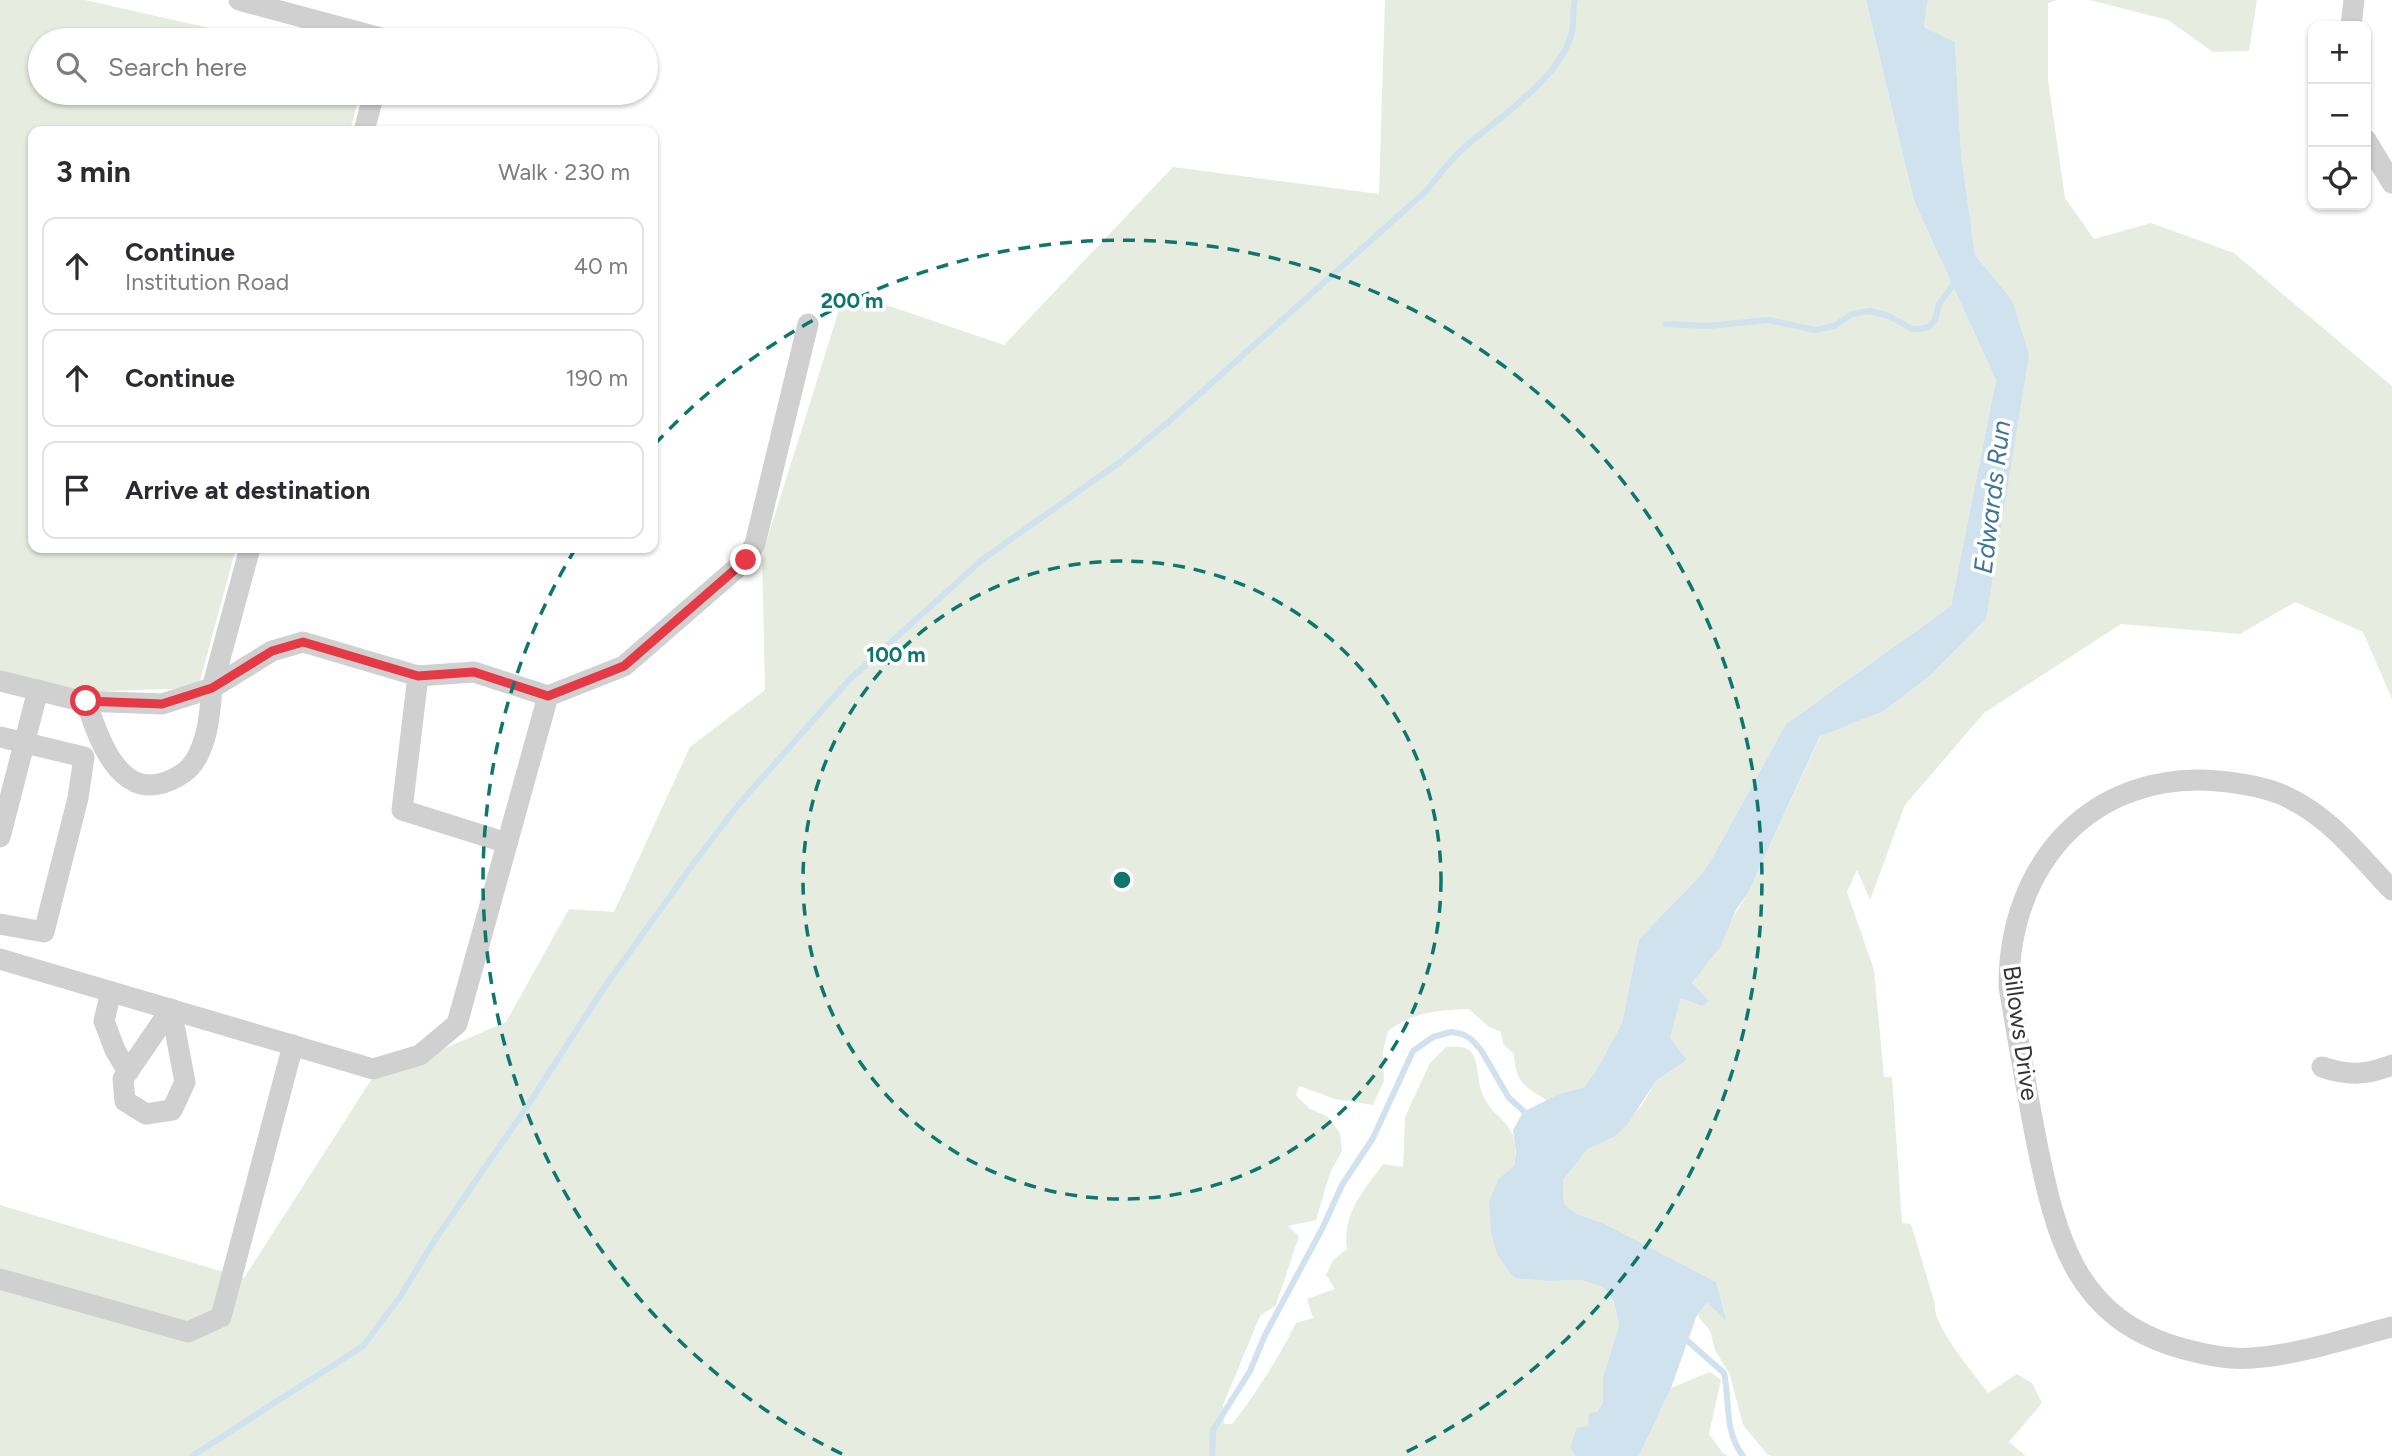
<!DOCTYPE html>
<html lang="en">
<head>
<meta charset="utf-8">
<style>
  :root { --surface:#fff; --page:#f7f7f7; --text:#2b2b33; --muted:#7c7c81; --line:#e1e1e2 }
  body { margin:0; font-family:Figtree,sans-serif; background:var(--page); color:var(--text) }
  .controls { position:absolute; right:21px; top:21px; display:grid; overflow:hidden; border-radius:14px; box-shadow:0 2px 5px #0004 }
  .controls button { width:63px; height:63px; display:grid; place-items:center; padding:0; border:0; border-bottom:2px solid var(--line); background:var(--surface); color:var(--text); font:35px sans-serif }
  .stop { position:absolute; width:21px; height:21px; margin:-16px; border:5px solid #e63946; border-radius:50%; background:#fff }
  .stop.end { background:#e63946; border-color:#fff; box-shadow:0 2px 7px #0008 }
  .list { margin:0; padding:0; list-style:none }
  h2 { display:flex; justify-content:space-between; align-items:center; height:91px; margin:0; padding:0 28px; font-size:30px }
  h2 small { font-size:23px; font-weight:400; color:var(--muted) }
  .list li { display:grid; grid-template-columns:46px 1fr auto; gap:21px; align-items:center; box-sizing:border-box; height:98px; margin:0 14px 14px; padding:0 14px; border:2px solid var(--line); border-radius:14px }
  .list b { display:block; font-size:26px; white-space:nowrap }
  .list p { margin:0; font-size:23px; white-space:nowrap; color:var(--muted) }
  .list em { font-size:23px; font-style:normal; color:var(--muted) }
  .icon { flex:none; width:38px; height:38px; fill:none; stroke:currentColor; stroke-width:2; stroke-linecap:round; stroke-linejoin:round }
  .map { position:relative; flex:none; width:2392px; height:1456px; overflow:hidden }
  .search { position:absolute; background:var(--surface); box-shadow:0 2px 5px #0004; left:28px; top:28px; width:630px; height:77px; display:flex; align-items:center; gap:18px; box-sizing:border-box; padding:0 24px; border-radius:38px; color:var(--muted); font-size:26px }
  .panel { position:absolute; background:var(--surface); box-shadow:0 2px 5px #0004; left:28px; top:126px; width:630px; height:427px; border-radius:14px }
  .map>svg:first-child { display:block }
  .green { fill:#e6ecdf }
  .water { fill:#cfe2ee }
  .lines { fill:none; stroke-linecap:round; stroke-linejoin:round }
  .stream { stroke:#cfe2ee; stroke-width:6 }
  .minor { stroke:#d0d0d0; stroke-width:21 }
  .route { stroke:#e63946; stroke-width:9 }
  .ring { fill:none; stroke:#0f766e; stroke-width:3.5; stroke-dasharray:12 9 }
  .labels { text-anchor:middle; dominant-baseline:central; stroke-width:7; stroke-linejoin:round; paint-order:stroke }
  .street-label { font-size:24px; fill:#333; stroke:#fff }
  .water-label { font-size:26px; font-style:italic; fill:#3f7597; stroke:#fff }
  .centre { fill:#0f766e; stroke:#fff; stroke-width:3.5 }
  .ring-label { font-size:21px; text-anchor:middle; font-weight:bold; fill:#0f766e; stroke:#fff; stroke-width:7; stroke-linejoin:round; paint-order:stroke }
</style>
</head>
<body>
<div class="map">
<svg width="2392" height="1456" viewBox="0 0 2392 1456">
  <rect width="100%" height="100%" fill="#fff"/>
  <g class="green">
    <polygon points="0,0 85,0 263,40 40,40 40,93 360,93 350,131 33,131 33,548 236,548 198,688 74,692 0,673"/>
    <path d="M1385,0H1866L1914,201L1996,380L1951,606L1786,724L1714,855L1701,875L1639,939L1622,1023L1596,1071L1584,1087L1559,1094L1548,1101C1524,1086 1516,1084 1514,1054L1503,1044L1501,1032L1488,1026L1469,1009C1439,1010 1413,1012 1388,1031L1383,1051L1384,1081L1373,1105L1335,1099L1299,1086L1296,1095L1310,1109L1327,1116L1340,1133L1342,1151L1330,1173L1316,1220L1288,1226L1299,1236L1276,1305L1260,1316L1223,1405L1224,1424H1232C1256,1394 1279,1357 1296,1323L1313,1318L1307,1299L1335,1289L1326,1275L1333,1260L1347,1249C1342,1213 1364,1191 1383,1164L1403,1167L1405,1117L1430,1063L1446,1047C1455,1047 1465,1045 1472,1053C1479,1064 1477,1079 1481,1090C1493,1125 1522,1117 1514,1166L1498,1179L1550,1281L1581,1280L1603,1287L1614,1303L1619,1325L1603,1377V1402L1588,1426L1570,1448L1575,1456H0V1205L244,1278L371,1080L506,1022L569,909L614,912L690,747L765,690L762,556L845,291L1004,345L1173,167L1379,194Z"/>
    <path d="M1928,0H2056L2048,3V80L2065,198L2094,239L2151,223L2234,253L2392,386V699L2363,632L2295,602L2240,634L2121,624L1984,713L1905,805L1870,900L1857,870L1847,892L1874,970L1884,1077H1892L1902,1223L1911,1224L1935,1304C1931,1324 1975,1375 1988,1393L2017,1374L2032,1383L2042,1403L2009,1442L2026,1456H1771L1767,1454L1743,1425L1730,1375L1715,1350L1710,1331L1697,1315L1707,1303L1727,1320L1716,1282L1605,1224L1577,1214L1564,1204L1563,1180L1588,1149L1614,1137L1642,1105L1656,1081L1687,1060L1670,1038L1681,998L1708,1000L1692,984L1748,893L1821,735L1884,711L1931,675L1986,619L2012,300L1975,255L1961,153L1955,42L1924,27Z"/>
    <polygon points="2090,0 2257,0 2249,51 2213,52 2168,20"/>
    <polygon points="1710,1372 1721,1380 1709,1434 1722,1452 1728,1456 1639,1456 1671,1388"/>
  </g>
  <polygon class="water" points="1866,0 1928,0 1924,27 1955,42 1961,153 1975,255 2012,300 2029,355 1986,619 1931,675 1884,711 1820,736 1748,893 1736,910 1720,947 1692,983 1709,1001 1702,1006 1681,998 1670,1038 1687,1060 1656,1081 1627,1125 1614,1137 1588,1149 1563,1180 1564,1204 1577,1214 1605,1224 1716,1282 1727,1321 1707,1303 1697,1315 1671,1388 1639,1456 1575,1456 1570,1448 1577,1428 1588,1426 1589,1413 1597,1412 1603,1402 1603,1377 1619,1325 1614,1302 1603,1287 1581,1280 1550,1281 1514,1278 1498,1256 1491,1233 1489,1202 1498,1179 1514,1166 1516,1152 1513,1130 1523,1112 1559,1094 1584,1087 1596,1071 1622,1023 1639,939 1701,875 1714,855 1786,724 1951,606 1996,380 1914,201"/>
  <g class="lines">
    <g class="stream">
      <polyline points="1666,324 1708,326 1769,320 1815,330 1834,326 1852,314 1870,311 1889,316 1912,329 1921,329 1929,327 1935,320 1939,304 1956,281"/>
      <path d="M1682,1336L1724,1373C1730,1401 1724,1432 1743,1456"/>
      <path d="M192,1456L363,1346L400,1297L434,1241L524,1111L606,985L696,860L739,804L849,680L983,559L1120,462L1166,424L1425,192C1438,177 1450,160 1465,147C1498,118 1561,78 1572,32C1574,22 1572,11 1575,0"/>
      <polyline points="1212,1456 1213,1430 1250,1371 1265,1335 1323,1227 1342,1185 1373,1138 1413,1051 1433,1037 1451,1032 1462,1034 1471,1039 1481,1050 1509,1098 1529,1116"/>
    </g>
    <g class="minor">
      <polyline points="239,0 388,40"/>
      <polyline points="2351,26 2354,0"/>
      <polyline points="364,131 374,93"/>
      <polyline points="2366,140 2392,183"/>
      <polyline points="418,676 402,810 507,843"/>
      <polyline points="0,681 81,701 162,704 212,688 250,548"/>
      <polyline points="548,696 624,666 746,560 755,544 808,324"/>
      <polyline points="0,737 84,757 78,798 44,932 0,924"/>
      <polyline points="0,837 38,690"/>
      <path d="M2392,890C2358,855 2331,817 2285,796C2265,787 2240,783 2218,781C2091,770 2008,865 2009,987C2018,1038 2026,1088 2036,1139C2056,1237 2074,1319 2184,1349C2206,1355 2229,1360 2252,1358C2298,1355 2348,1338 2392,1327"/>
      <path d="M0,959L373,1069L420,1055L457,1024L548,696L474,672L418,676L303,642L272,651L212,688C210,709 209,731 200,751C193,768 182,776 166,782C118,800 97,735 86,701"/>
      <polyline points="111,992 104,1021 115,1050 128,1072"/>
      <polygon points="171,1009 185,1082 172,1110 146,1114 125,1101 123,1079"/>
      <path d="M2322,1067C2348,1076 2367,1075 2392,1065"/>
      <polyline points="0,1279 188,1332 221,1317 293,1045"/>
    </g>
  </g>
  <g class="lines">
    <polyline class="route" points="86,701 162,704 212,688 272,651 303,642 418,676 474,672 548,696 624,666 746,560"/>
  </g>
  <g class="ring">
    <circle cx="1122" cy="880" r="319"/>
    <path d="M842 1454A639 639 0 0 1 574 551M655 444A639 639 0 1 1 1402 1454"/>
  </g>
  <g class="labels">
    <g class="street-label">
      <text transform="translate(2021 1033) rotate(82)">Billows Drive</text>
    </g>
    <g class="water-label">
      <text transform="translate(1992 497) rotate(-83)">Edwards Run</text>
    </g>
  </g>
  <circle cx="1122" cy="880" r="10" class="centre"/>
  <g class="ring-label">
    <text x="852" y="308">200 m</text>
    <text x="896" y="662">100 m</text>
  </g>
</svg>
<div class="controls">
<button>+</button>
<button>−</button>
<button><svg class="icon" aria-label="locate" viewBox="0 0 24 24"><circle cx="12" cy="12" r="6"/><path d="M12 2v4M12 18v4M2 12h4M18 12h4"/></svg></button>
</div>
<div class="stop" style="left:86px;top:701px"></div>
<div class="stop end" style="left:746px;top:560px"></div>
<div class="search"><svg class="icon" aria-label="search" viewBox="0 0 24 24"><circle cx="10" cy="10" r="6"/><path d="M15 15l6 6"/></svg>Search here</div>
<section class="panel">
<h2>3 min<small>Walk · 230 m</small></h2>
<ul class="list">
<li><svg class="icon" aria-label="ahead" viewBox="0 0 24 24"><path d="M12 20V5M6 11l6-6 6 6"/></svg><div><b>Continue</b><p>Institution Road</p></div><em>40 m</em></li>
<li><svg class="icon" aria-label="ahead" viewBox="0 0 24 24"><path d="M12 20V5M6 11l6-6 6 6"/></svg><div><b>Continue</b></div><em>190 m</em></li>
<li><svg class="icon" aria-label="arrive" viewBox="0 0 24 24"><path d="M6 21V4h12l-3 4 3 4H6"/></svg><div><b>Arrive at destination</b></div></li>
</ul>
</section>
</div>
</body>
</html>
